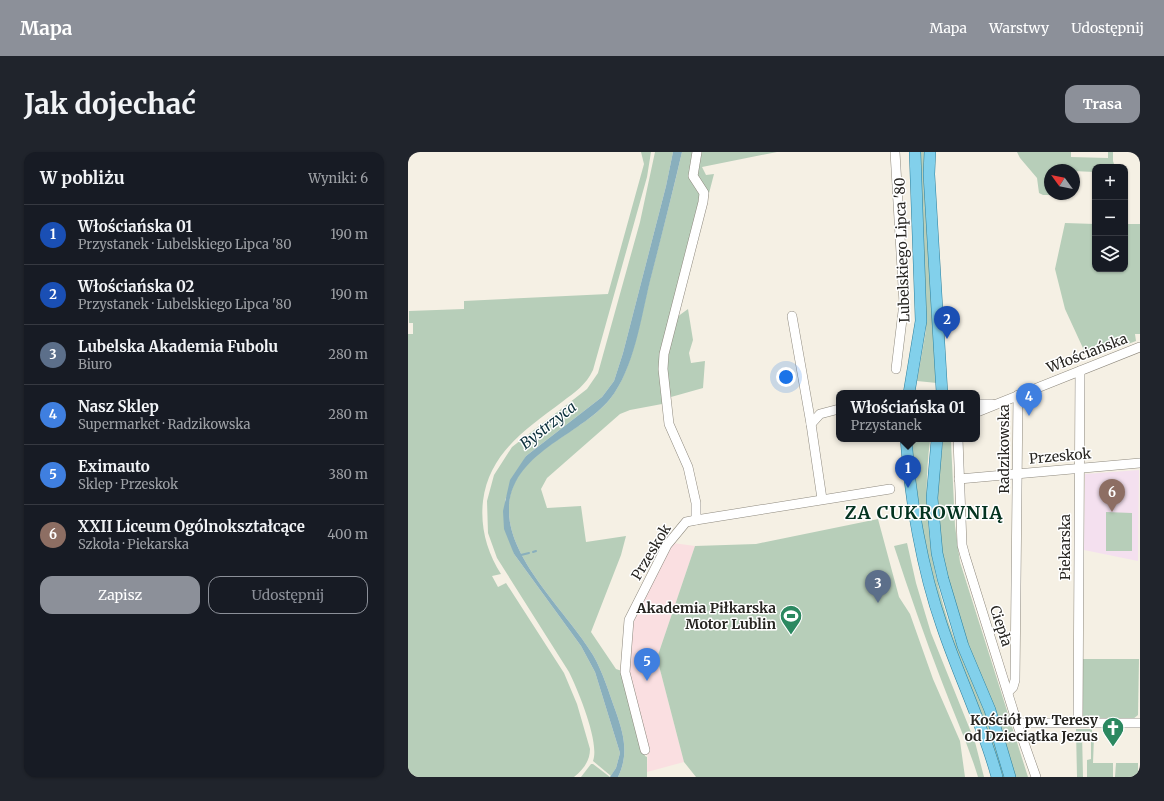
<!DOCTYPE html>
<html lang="pl">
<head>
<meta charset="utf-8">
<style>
  :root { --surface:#171b24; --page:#20242c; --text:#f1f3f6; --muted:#9ea1a6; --line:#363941; --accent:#8c9099 }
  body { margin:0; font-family:Merriweather,serif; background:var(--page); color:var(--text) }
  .controls { position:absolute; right:12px; top:12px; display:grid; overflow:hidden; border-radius:8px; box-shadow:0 1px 3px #0004 }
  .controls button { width:36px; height:36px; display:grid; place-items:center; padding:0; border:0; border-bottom:1px solid var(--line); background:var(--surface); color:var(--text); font:20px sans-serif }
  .compass { position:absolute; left:636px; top:12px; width:36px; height:36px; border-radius:50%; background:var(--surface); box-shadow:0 1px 3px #0004; rotate:303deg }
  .you { position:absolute; left:378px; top:225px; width:14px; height:14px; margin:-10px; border:3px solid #fff; border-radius:50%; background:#1a73e8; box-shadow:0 0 0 6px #1a73e833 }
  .badge { display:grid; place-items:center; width:26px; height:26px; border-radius:50%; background:var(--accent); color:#fff; font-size:13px; font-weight:700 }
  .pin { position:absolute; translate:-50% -33px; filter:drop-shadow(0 1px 2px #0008) }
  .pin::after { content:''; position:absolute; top:21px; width:14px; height:12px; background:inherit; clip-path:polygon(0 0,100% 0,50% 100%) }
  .popup { position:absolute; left:428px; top:238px; width:144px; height:52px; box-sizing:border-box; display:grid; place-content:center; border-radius:8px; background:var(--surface); filter:drop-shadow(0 1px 3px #0005); font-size:13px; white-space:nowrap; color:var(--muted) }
  .popup b { font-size:15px; color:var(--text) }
  .popup::after { content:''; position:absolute; left:50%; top:100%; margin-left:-8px; border:8px solid transparent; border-top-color:var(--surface) }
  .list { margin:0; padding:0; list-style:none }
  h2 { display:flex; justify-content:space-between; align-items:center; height:52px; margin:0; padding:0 16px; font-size:17px }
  h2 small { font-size:13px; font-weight:400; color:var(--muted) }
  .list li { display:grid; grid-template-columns:26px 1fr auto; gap:12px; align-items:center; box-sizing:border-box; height:60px; padding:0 16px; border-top:1px solid var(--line) }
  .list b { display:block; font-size:15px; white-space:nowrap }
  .list p { margin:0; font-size:13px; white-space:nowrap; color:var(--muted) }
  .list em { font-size:13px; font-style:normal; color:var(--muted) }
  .actions { display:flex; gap:8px; padding:12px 16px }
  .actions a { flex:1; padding:9px 0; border:1px solid var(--accent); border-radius:12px; text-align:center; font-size:14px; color:var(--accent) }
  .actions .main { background:var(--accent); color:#fff }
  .icon { flex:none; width:22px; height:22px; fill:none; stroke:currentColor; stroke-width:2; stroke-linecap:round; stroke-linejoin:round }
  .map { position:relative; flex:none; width:732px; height:625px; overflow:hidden; border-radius:12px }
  header { display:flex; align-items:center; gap:24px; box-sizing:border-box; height:56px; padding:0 20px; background:var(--accent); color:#fff }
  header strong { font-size:19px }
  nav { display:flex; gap:22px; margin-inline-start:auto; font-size:14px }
  .intro { display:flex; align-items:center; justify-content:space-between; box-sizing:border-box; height:96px; padding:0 24px }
  h1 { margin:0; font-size:28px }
  .button { padding:10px 18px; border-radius:12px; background:var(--accent); color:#fff; font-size:14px; font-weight:700 }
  main { display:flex; gap:24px; padding:0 24px }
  aside { flex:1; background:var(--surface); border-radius:12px; box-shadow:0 1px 3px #0004 }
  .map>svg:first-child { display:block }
  .industrial { fill:#fadfe1 }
  .education { fill:#f4e0ef }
  .green { fill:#b7ceb9 }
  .water { fill:#89afbd }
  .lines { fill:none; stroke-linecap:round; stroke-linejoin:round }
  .stream { stroke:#89afbd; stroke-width:2 }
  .minor-casing { stroke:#8e897e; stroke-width:10 }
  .major-casing { stroke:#2c7f9c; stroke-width:12 }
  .minor { stroke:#fff; stroke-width:9 }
  .major { stroke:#82d0eb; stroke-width:11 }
  .labels { text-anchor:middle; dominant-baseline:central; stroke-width:3; stroke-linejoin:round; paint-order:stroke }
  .street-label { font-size:14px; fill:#272521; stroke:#fff }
  .poi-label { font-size:14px; font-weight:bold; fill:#272521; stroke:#fff; text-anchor:end }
  .water-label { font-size:15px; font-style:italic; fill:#092e3a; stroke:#fff }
  .district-label { font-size:18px; font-weight:bold; letter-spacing:1px; fill:#043320; stroke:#fff }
</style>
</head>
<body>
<header>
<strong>Mapa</strong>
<nav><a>Mapa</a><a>Warstwy</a><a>Udostępnij</a></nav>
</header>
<div class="intro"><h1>Jak dojechać</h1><a class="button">Trasa</a></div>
<main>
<aside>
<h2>W pobliżu<small>Wyniki: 6</small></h2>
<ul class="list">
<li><span class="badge" style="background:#1a4fb4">1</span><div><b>Włościańska 01</b><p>Przystanek · Lubelskiego Lipca '80</p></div><em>190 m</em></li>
<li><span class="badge" style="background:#1a4fb4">2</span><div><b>Włościańska 02</b><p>Przystanek · Lubelskiego Lipca '80</p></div><em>190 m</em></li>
<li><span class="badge" style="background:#5c6f8a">3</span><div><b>Lubelska Akademia Fubolu</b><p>Biuro</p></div><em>280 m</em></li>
<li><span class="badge" style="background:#3f7fe0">4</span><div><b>Nasz Sklep</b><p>Supermarket · Radzikowska</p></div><em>280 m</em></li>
<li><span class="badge" style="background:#3f7fe0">5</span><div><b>Eximauto</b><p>Sklep · Przeskok</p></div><em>380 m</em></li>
<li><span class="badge" style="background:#8d6e63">6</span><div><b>XXII Liceum Ogólnokształcące</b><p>Szkoła · Piekarska</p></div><em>400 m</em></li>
</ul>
<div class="actions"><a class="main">Zapisz</a><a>Udostępnij</a></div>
</aside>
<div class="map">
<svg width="732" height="625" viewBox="0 0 732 625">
  <rect width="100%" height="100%" fill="#f5f0e4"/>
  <polygon class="industrial" points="265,391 287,394 249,506 276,610 239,620 240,593 219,519 225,467"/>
  <polygon class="education" points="731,318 730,409 676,398 677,322"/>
  <g class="green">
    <path d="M233,0H243L239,25L185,218C178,233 167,240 154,250C118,277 81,301 75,349C72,375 79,400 93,422L84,424L90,435L98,431L156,521L169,552L182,597C182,609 175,618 166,625H0V182H5V171H1V159L56,157V149L200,142L236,12Z"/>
    <path d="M247,0H265L258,34L215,201L206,229L194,245L118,304L97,348L106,402L173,494L187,520L212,601L208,616L203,624L185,609C192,591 170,538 161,520L89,406L80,381L79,349L86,323L104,295L179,237L190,221L232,70Z"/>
    <path d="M274,0H369L294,15L298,23L306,22L269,165L280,157L285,188L281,201L283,211L297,209L295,236L263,245L254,252L222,258L212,262L139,326L133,337L139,356L173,354L178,390L218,384L213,403L183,480L208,517L217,520L237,598V604L239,605V625H210C221,602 216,583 208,560C201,541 195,520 185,503C160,461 102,410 101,360C99,300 171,285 202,247C225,218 232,168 241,132C252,88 264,44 274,0Z"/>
    <polygon points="512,0 517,0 516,26 529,231 509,229 518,178 518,145 511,35"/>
    <polygon points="609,0 663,0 663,5 700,6 700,0 705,0 705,9 707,15 687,15 687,20 642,18 642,42 664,43 635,43 631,41 629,26 612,6"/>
    <polygon points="657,71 687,72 687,117 717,117 717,72 732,72 732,182 727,182 728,189 680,207 657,157 647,117"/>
    <path d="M540,287V290H543L547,374L552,410L620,625H607C598,584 580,547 565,508C546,456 529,401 529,345C530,326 533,307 535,288Z"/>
    <path d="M503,288L522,289C513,355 523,423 546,486C556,512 569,537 579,564C586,584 591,605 597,625H594C578,563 548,508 530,447C514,396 509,341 503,288Z"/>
    <polygon points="698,360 724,361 724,399 698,399"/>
    <polygon points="470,367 491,445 502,462 525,527 552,589 557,625 288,625 276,610 249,506 287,394 348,392"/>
    <path d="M499,391L508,431L523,481L565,585L563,589L567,590L576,625H570C560,592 546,562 534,530C517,486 501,440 486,394Z"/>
    <polygon points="675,507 731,507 730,563 725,567 674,566"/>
    <polygon points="668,577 684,577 684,585 686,585 685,611 705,611 705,625 679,625 679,608 683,607 683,580 674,580 675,625 669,625"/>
    <polygon points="708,611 730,611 730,625 707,625"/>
    <polygon points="183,612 185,612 202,625 173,625"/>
  </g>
  <path class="water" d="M265,0H274C264,43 253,86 242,129C233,166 226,217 202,247C171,285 100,301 101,360C102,410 160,461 185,503C195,520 201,541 208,560C216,583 221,602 210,625H202L208,616L212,601L187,520L173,494L106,402L96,377L95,359L102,328L118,304L194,245L206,229L215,201L258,34Z"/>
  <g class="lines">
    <g class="stream">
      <polyline points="125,400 128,399"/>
      <polyline points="113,403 121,401"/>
    </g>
    <g class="minor-casing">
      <g id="minor">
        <polyline points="487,0 496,151 488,217"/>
        <polyline points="384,164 403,272 414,347"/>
        <polyline points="569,252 584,252"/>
        <polyline points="569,260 732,195"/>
        <polyline points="403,272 412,262 431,257"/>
        <polyline points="550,287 554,393 557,404 609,571 628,625"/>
        <polyline points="551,327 732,311"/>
        <polyline points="288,368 288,351 280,315 261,272 255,217 256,202 295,50 296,41 285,24 289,0"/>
        <polyline points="600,540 605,535 607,528 610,243"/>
        <polyline points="670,570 672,219"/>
        <polyline points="609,571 732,571"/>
        <polyline points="237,598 217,520 221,468 259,393 278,370 288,368 482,337"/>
      </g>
    </g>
    <g class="major-casing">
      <g id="major">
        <polyline points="522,0 521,22 534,241"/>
        <polyline points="501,241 513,169 507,0"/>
        <path d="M498,287C502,347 514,417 534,474C551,525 575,573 589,625"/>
        <polyline points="529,287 524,346 529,401 535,427 555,494 582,558 602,625"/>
      </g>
    </g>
    <use href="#minor" class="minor"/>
    <use href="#major" class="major"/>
  </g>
  <defs>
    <g id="stadium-pin" transform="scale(1.15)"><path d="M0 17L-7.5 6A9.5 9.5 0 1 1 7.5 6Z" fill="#2b8860" stroke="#fff"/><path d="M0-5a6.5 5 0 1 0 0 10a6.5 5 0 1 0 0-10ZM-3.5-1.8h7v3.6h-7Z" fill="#fff"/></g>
    <g id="church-pin" transform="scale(1.15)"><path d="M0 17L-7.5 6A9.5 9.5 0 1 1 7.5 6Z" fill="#2b8860" stroke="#fff"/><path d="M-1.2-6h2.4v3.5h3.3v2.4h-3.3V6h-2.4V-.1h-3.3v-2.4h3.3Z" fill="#fff"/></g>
  </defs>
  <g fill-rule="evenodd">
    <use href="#stadium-pin" x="383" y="464"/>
    <use href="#church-pin" x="705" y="576"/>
  </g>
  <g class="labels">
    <g class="street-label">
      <text transform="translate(494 98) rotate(-92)">Lubelskiego Lipca '80</text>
      <text transform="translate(679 201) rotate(-21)">Włościańska</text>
      <text transform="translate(596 297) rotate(-90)">Radzikowska</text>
      <text transform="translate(652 304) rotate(-5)">Przeskok</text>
      <text transform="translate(657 395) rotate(-90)">Piekarska</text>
      <text transform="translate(243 400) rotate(-59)">Przeskok</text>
      <text transform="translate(593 474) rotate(72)">Ciepła</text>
    </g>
    <g class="poi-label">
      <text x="368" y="456">Akademia Piłkarska<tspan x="368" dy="16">Motor Lublin</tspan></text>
      <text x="690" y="568">Kościół pw. Teresy<tspan x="690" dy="16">od Dzieciątka Jezus</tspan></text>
    </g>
    <g class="water-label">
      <text transform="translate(140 273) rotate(-38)">Bystrzyca</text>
    </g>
    <g class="district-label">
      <text x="516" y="360">ZA CUKROWNIĄ</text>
    </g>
  </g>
</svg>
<div class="controls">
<button>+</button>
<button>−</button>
<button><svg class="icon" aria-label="layers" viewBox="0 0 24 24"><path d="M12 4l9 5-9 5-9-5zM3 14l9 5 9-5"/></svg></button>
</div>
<svg class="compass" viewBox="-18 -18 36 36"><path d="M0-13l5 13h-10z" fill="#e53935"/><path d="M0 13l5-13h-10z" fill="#9ea1a6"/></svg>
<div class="you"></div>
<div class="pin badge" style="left:500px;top:336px;background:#1a4fb4">1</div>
<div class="popup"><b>Włościańska 01</b>Przystanek</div>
<div class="pin badge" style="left:539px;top:187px;background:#1a4fb4">2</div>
<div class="pin badge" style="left:470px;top:451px;background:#5c6f8a">3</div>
<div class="pin badge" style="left:621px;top:264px;background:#3f7fe0">4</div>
<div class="pin badge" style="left:239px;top:529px;background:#3f7fe0">5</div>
<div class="pin badge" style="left:704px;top:360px;background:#8d6e63">6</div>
</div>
</main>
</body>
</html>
